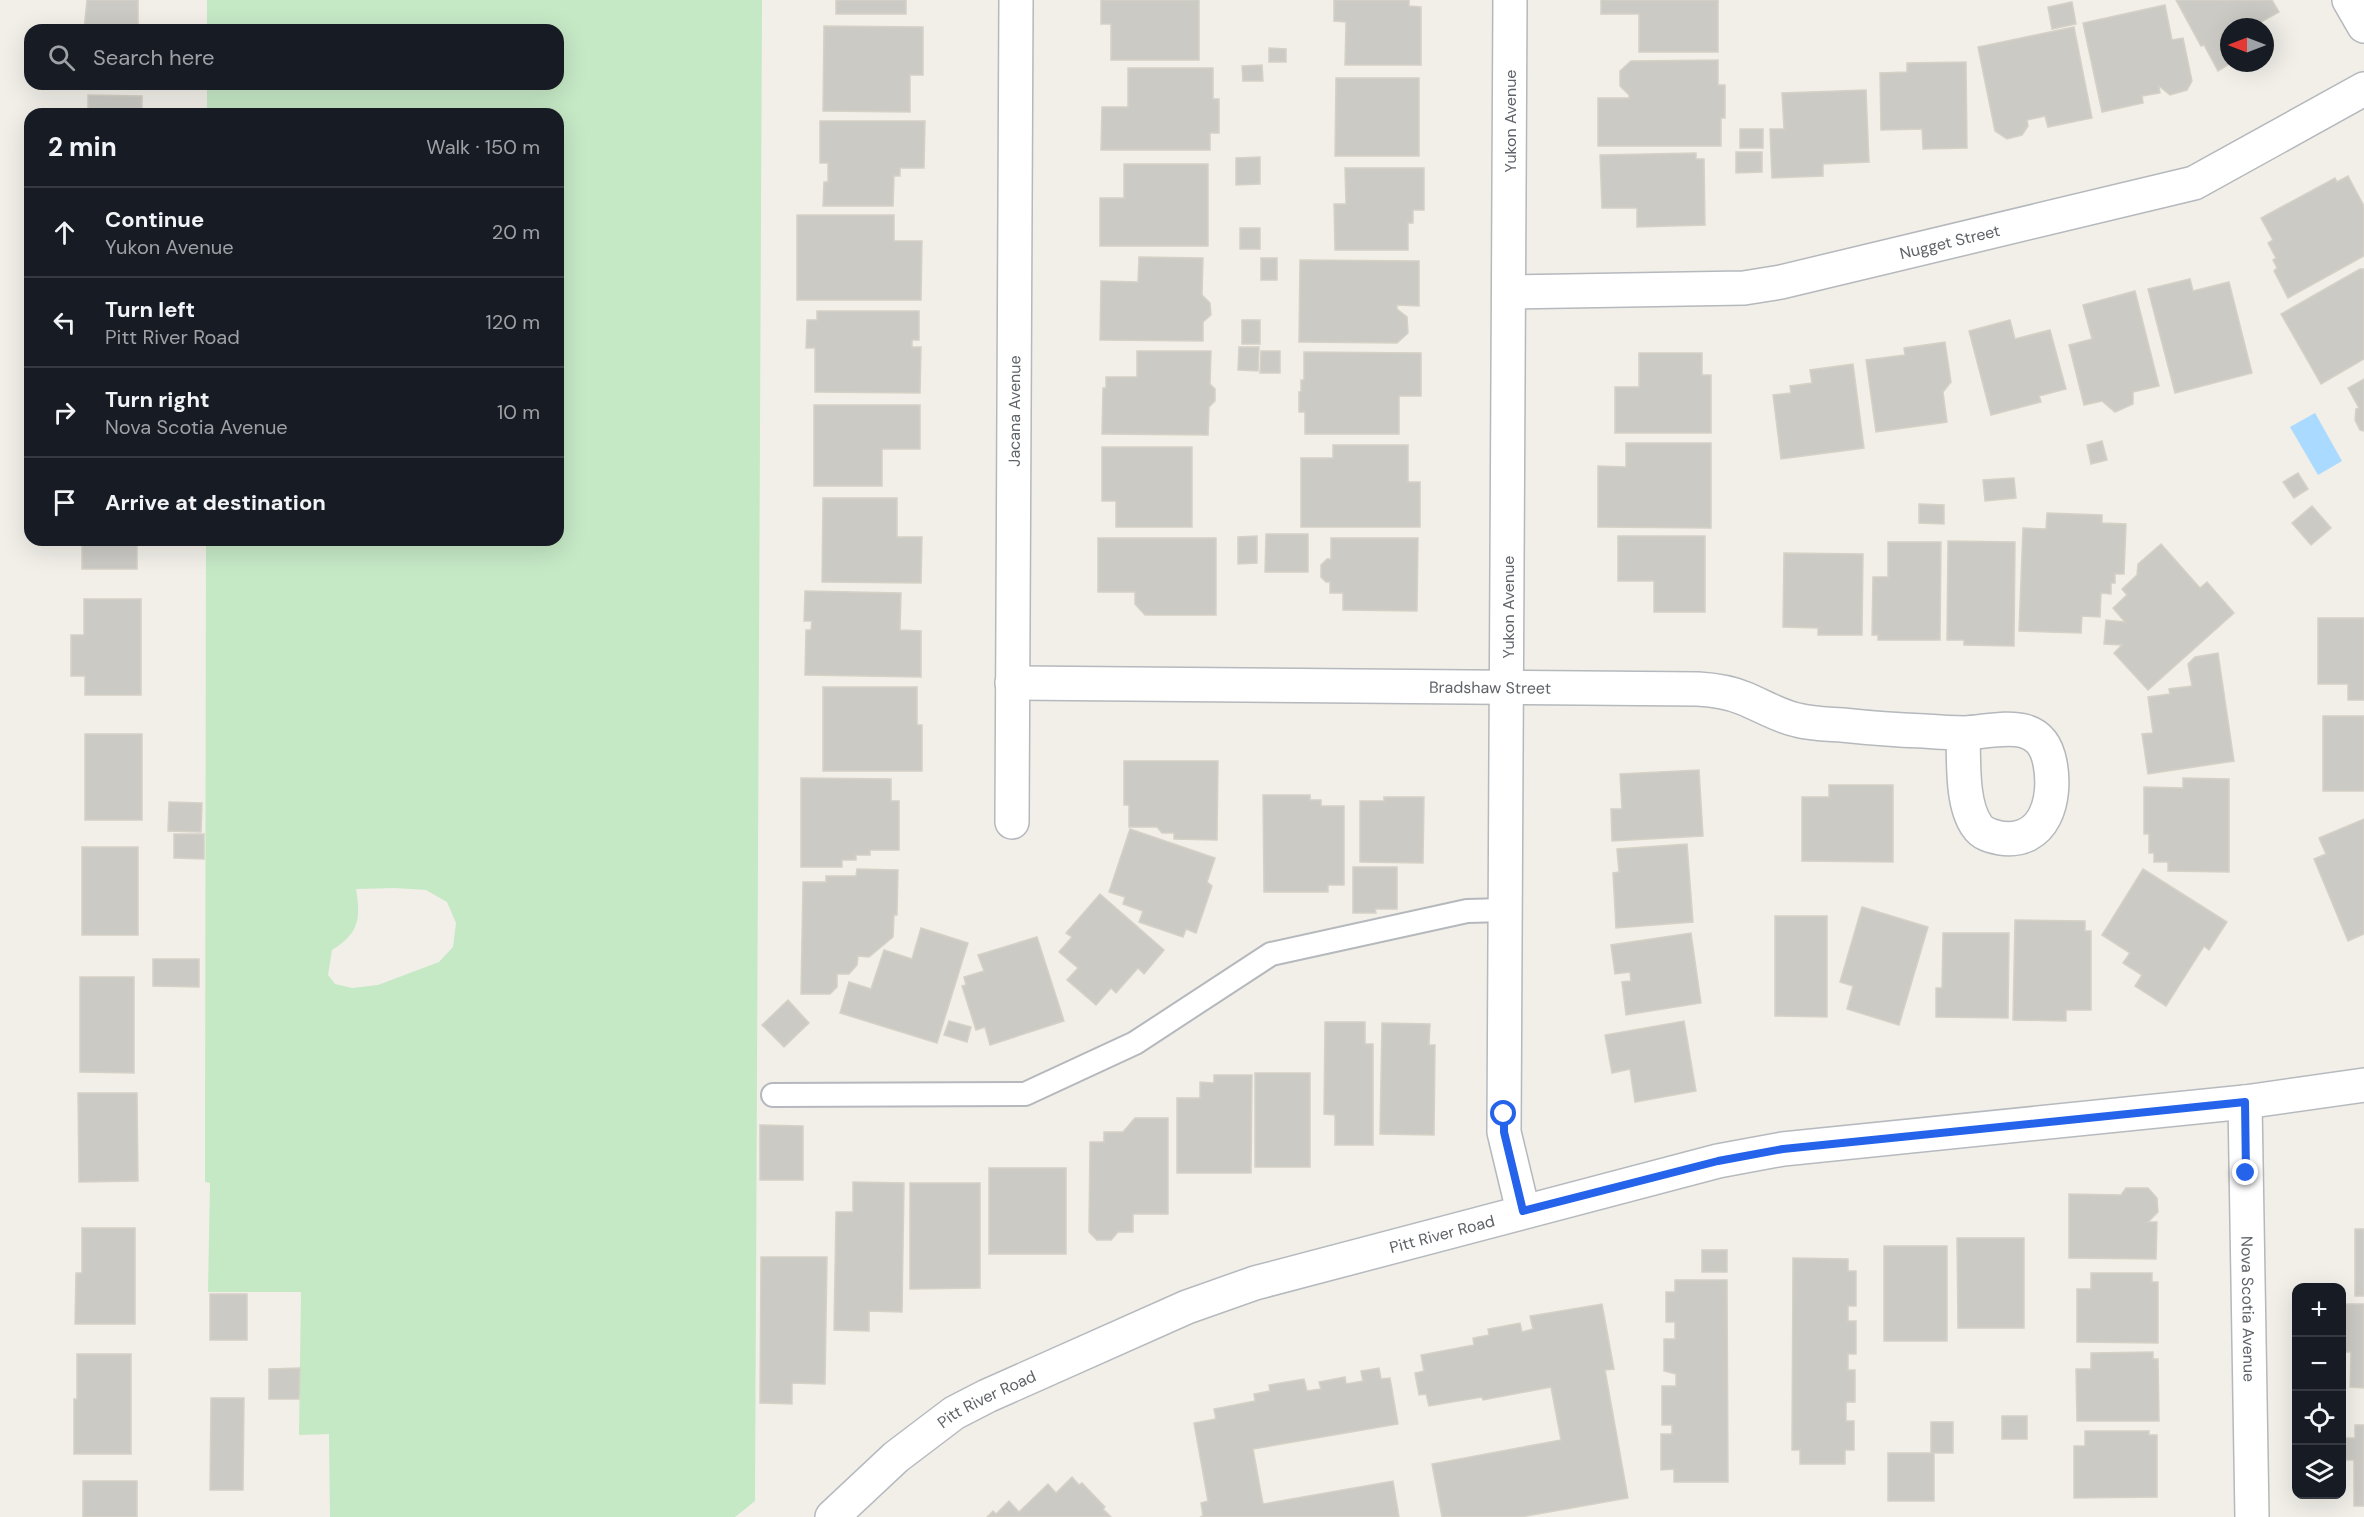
<!DOCTYPE html>
<html lang="en">
<head>
<meta charset="utf-8">
<style>
  :root { --surface:#171b24; --page:#20242c; --text:#f1f3f6; --muted:#9ea1a6; --line:#363941 }
  body { margin:0; font-family:"DM Sans",sans-serif; background:var(--page); color:var(--text) }
  .controls { position:absolute; right:18px; bottom:18px; display:grid; overflow:hidden; border-radius:12px; box-shadow:0 6px 24px #0002 }
  .controls button { width:54px; height:54px; display:grid; place-items:center; padding:0; border:0; border-bottom:2px solid var(--line); background:var(--surface); color:var(--text); font:30px sans-serif }
  .compass { position:absolute; left:2220px; top:18px; width:54px; height:54px; border-radius:50%; background:var(--surface); box-shadow:0 6px 24px #0002; rotate:270deg }
  .stop { position:absolute; width:18px; height:18px; margin:-14px; border:4px solid #2563eb; border-radius:50%; background:#fff }
  .stop.end { background:#2563eb; border-color:#fff; box-shadow:0 2px 6px #0008 }
  .list { margin:0; padding:0; list-style:none }
  h2 { display:flex; justify-content:space-between; align-items:center; height:78px; margin:0; padding:0 24px; font-size:26px }
  h2 small { font-size:20px; font-weight:400; color:var(--muted) }
  .list li { display:grid; grid-template-columns:39px 1fr auto; gap:18px; align-items:center; box-sizing:border-box; height:90px; padding:0 24px; border-top:2px solid var(--line) }
  .list b { display:block; font-size:22px; white-space:nowrap }
  .list p { margin:0; font-size:20px; white-space:nowrap; color:var(--muted) }
  .list em { font-size:20px; font-style:normal; color:var(--muted) }
  .icon { flex:none; width:33px; height:33px; fill:none; stroke:currentColor; stroke-width:2; stroke-linecap:round; stroke-linejoin:round }
  .map { position:relative; flex:none; width:2364px; height:1517px; overflow:hidden }
  .search { position:absolute; background:var(--surface); box-shadow:0 6px 24px #0002; left:24px; top:24px; width:540px; height:66px; display:flex; align-items:center; gap:15px; box-sizing:border-box; padding:0 21px; border-radius:18px; color:var(--muted); font-size:22px }
  .panel { position:absolute; background:var(--surface); box-shadow:0 6px 24px #0002; left:24px; top:108px; width:540px; height:438px; border-radius:18px }
  .map>svg:first-child { display:block }
  .green { fill:#c5e8c5; fill-rule:evenodd }
  .water { fill:#aadaff }
  .building { fill:#cccac5; stroke:#d6d1c6; stroke-width:1.5 }
  .lines { fill:none; stroke-linecap:round; stroke-linejoin:round }
  .lane-casing { stroke:#b5b8bc; stroke-width:26 }
  .street-casing { stroke:#b5b8bc; stroke-width:36 }
  .secondary-casing { stroke:#b6babf; stroke-width:36 }
  .lane { stroke:#fff; stroke-width:22 }
  .street { stroke:#fff; stroke-width:33 }
  .secondary { stroke:#fff; stroke-width:33 }
  .route { stroke:#2563eb; stroke-width:8 }
  .labels { text-anchor:middle; dominant-baseline:central; stroke-width:5; stroke-linejoin:round; paint-order:stroke }
  .street-label { font-size:16px; fill:#5f6368; stroke:#fff }
</style>
</head>
<body>
<div class="map">
<svg width="2364" height="1517" viewBox="0 0 2364 1517">
  <rect width="100%" height="100%" fill="#f1efe8"/>
  <path class="green" d="M207,0H762L755,1501L735,1517H330L329,1434L299,1435L301,1292H208L210,1183L205,1182L206,540H558V114H207V84H558V30H207ZM395,888L426,890L447,902L456,923L453,947L439,962L378,985L352,988L335,984L328,975L332,950C359,933 361,919 356,889Z"/>
  <polygon class="water" points="2315,413 2342,461 2318,475 2290,427"/>
  <g class="building">
    <polygon points="87,0 138,0 138,30 84,30"/>
    <rect x="836" y="0" width="70" height="14"/>
    <polygon points="1101,0 1199,0 1199,60 1111,60 1111,24 1101,24"/>
    <polygon points="1334,0 1409,0 1409,6 1421,7 1421,65 1345,65 1346,22 1334,21"/>
    <polygon points="1601,0 1718,0 1718,52 1639,52 1639,14 1601,14"/>
    <polygon points="2176,0 2272,0 2279,12 2252,27 2229,27 2229,63 2231,63 2218,71 2204,45 2201,46"/>
    <polygon points="2072,2 2076,24 2052,29 2048,7"/>
    <polygon points="2165,5 2172,40 2183,38 2192,81 2187,90 2170,95 2159,86 2160,93 2142,96 2143,103 2102,112 2083,23"/>
    <polygon points="824,26 923,27 923,75 910,75 910,112 823,111"/>
    <polygon points="2074,27 2092,118 2048,127 2045,116 2027,120 2028,126 2022,135 2007,139 1995,131 1978,47"/>
    <polygon points="1269,48 1286,49 1286,62 1269,62"/>
    <polygon points="1718,60 1718,85 1725,85 1725,118 1721,118 1721,146 1598,146 1598,98 1629,98 1629,95 1620,86 1620,71 1631,61"/>
    <polygon points="1966,62 1967,148 1923,149 1922,129 1881,130 1880,73 1907,72 1907,63"/>
    <polygon points="1262,65 1263,81 1243,81 1242,66"/>
    <polygon points="1128,68 1213,68 1213,99 1219,99 1219,133 1210,133 1210,150 1101,150 1102,107 1128,107"/>
    <polygon points="1336,78 1419,78 1419,156 1335,156"/>
    <polygon points="1866,90 1869,162 1823,164 1823,176 1772,178 1770,129 1784,129 1782,93"/>
    <polygon points="88,95 142,96 142,114 88,114"/>
    <polygon points="820,121 925,121 924,168 900,168 900,176 894,176 893,206 823,206 824,182 828,182 828,163 820,163"/>
    <rect x="1740" y="129" width="23" height="19"/>
    <polygon points="1736,152 1762,152 1762,172 1736,173"/>
    <polygon points="1696,153 1696,159 1704,159 1705,225 1637,227 1637,208 1602,208 1600,155"/>
    <polygon points="1260,157 1260,184 1236,185 1236,158"/>
    <polygon points="1124,164 1208,164 1208,246 1100,246 1100,198 1124,198"/>
    <polygon points="1345,168 1424,168 1424,210 1413,210 1413,223 1408,223 1408,250 1335,250 1334,204 1346,204"/>
    <polygon points="2348,176 2364,206 2364,256 2288,298 2274,271 2277,268 2273,260 2276,258 2268,243 2273,240 2261,218 2335,178 2337,182"/>
    <polygon points="797,215 894,215 894,241 922,241 921,300 797,300"/>
    <rect x="1240" y="228" width="20" height="21"/>
    <polygon points="1139,257 1203,258 1202,295 1210,303 1211,315 1203,322 1203,341 1100,340 1101,281 1138,282"/>
    <rect x="1261" y="258" width="16" height="22"/>
    <polygon points="1300,260 1419,261 1419,306 1397,305 1397,309 1407,317 1408,333 1397,343 1299,342"/>
    <polygon points="2360,269 2364,269 2364,359 2321,384 2281,314"/>
    <polygon points="2190,279 2193,291 2229,282 2252,373 2175,393 2148,289"/>
    <polygon points="2135,291 2159,386 2133,392 2133,404 2115,412 2102,401 2084,405 2069,345 2092,339 2083,305"/>
    <polygon points="817,311 919,311 919,340 912,340 912,347 921,347 920,393 815,392 815,348 806,348 807,320 817,320"/>
    <rect x="1242" y="320" width="18" height="24"/>
    <polygon points="2010,320 2015,339 2050,330 2066,389 2039,396 2041,402 1991,415 1969,331"/>
    <polygon points="1945,342 1951,382 1943,392 1947,422 1876,432 1866,360 1905,355 1904,348"/>
    <polygon points="1239,347 1259,347 1258,371 1238,370"/>
    <polygon points="1137,351 1211,351 1210,384 1215,389 1215,401 1209,407 1208,435 1102,434 1103,388 1106,388 1106,377 1137,377"/>
    <polygon points="1261,351 1280,351 1280,373 1260,373"/>
    <polygon points="1304,352 1421,353 1421,396 1399,396 1399,434 1305,434 1305,412 1299,412 1299,392 1301,392 1301,380 1304,380"/>
    <polygon points="1639,353 1702,353 1702,375 1711,375 1711,433 1615,433 1615,387 1639,387"/>
    <polygon points="1853,364 1864,448 1781,459 1773,395 1791,393 1790,386 1812,383 1810,370"/>
    <polygon points="2364,379 2364,431 2360,430 2355,420 2356,409 2359,408 2348,388"/>
    <polygon points="814,405 920,405 920,449 882,449 882,486 814,486"/>
    <polygon points="2102,441 2107,460 2091,464 2087,445"/>
    <polygon points="1626,443 1711,443 1711,528 1598,527 1598,466 1626,467"/>
    <polygon points="1333,445 1408,445 1408,482 1420,482 1420,527 1301,527 1301,458 1333,458"/>
    <polygon points="1102,447 1192,447 1192,527 1116,527 1116,501 1102,501"/>
    <polygon points="2298,473 2308,489 2294,498 2283,482"/>
    <polygon points="2014,478 2016,498 1985,501 1983,480"/>
    <polygon points="823,498 897,498 897,537 922,537 921,583 822,582"/>
    <polygon points="1919,504 1944,505 1944,524 1919,523"/>
    <polygon points="2312,506 2331,528 2311,545 2292,523"/>
    <polygon points="2047,513 2102,515 2102,523 2126,524 2124,574 2115,574 2115,583 2111,583 2111,594 2101,593 2100,617 2082,616 2081,633 2019,631 2023,528 2046,529"/>
    <polygon points="1266,534 1308,534 1308,572 1265,572"/>
    <polygon points="1257,536 1257,563 1238,564 1238,537"/>
    <polygon points="1618,536 1705,536 1705,612 1654,612 1654,581 1618,581"/>
    <polygon points="1098,538 1216,538 1216,615 1145,615 1135,604 1135,592 1098,592"/>
    <polygon points="1331,538 1418,538 1417,611 1343,610 1343,593 1330,593 1330,582 1326,582 1321,577 1321,565 1327,559 1331,559"/>
    <rect x="82" y="540" width="55" height="29"/>
    <polygon points="1948,541 2015,542 2014,646 1964,645 1964,640 1947,640"/>
    <polygon points="1888,542 1941,542 1940,640 1878,640 1878,635 1872,635 1873,577 1888,577"/>
    <polygon points="2161,544 2200,588 2207,582 2234,613 2148,690 2114,653 2122,645 2104,644 2106,620 2125,622 2113,608 2127,595 2122,589 2137,575 2138,564"/>
    <polygon points="1784,553 1863,554 1862,635 1818,635 1818,628 1783,627"/>
    <polygon points="805,591 901,593 900,630 921,631 921,677 805,675 806,630 811,630 812,621 804,621"/>
    <polygon points="84,599 141,599 141,695 85,695 85,676 71,676 71,635 84,635"/>
    <polygon points="2318,618 2364,618 2364,700 2348,700 2348,684 2318,684"/>
    <polygon points="2218,653 2234,761 2148,774 2142,734 2153,733 2148,697 2170,694 2169,689 2192,686 2188,664 2195,657"/>
    <polygon points="823,687 917,687 917,725 922,725 922,771 823,771"/>
    <rect x="2323" y="716" width="41" height="75"/>
    <rect x="85" y="734" width="57" height="86"/>
    <polygon points="1124,761 1218,761 1217,840 1174,839 1174,833 1162,833 1157,827 1129,827 1129,805 1124,805"/>
    <polygon points="1699,770 1703,836 1612,841 1611,809 1622,809 1620,774"/>
    <polygon points="801,778 891,779 891,801 899,801 899,850 870,850 870,855 856,855 856,860 842,860 842,867 801,867"/>
    <polygon points="2183,778 2229,779 2229,872 2168,871 2168,862 2154,862 2154,853 2149,853 2149,834 2144,834 2144,787 2183,788"/>
    <polygon points="1829,785 1893,785 1893,862 1802,861 1802,797 1829,797"/>
    <polygon points="1263,795 1310,795 1310,800 1321,800 1321,806 1344,806 1344,885 1328,885 1328,892 1264,892"/>
    <polygon points="1384,797 1424,797 1423,863 1360,862 1360,801 1384,801"/>
    <polygon points="169,802 202,803 201,832 168,831"/>
    <polygon points="2364,819 2364,934 2348,941 2314,859 2326,854 2319,838"/>
    <polygon points="1130,829 1215,858 1207,882 1212,886 1196,933 1186,929 1183,937 1139,922 1143,911 1123,904 1125,897 1109,892"/>
    <polygon points="174,834 204,834 204,859 174,858"/>
    <polygon points="1687,844 1693,922 1616,928 1613,873 1619,872 1617,849"/>
    <rect x="82" y="847" width="56" height="88"/>
    <polygon points="1353,867 1397,867 1397,909 1375,909 1376,913 1353,913"/>
    <polygon points="857,869 898,870 897,915 894,915 893,937 869,957 858,956 857,965 849,974 837,974 837,987 830,994 801,994 803,882 826,882 826,876 856,876"/>
    <polygon points="2143,869 2227,922 2209,950 2204,946 2166,1006 2135,986 2142,975 2123,963 2130,953 2102,935"/>
    <polygon points="1100,894 1164,950 1144,974 1138,968 1116,993 1111,988 1096,1005 1067,980 1078,968 1059,952 1072,937 1066,933"/>
    <polygon points="1862,907 1928,927 1899,1025 1847,1009 1853,986 1840,982"/>
    <polygon points="1775,916 1827,916 1827,1017 1775,1016"/>
    <polygon points="2015,920 2085,921 2085,931 2091,931 2091,1010 2066,1010 2066,1021 2013,1020"/>
    <polygon points="921,928 968,943 937,1043 840,1013 849,982 871,989 884,950 912,959"/>
    <polygon points="1691,933 1701,1003 1626,1015 1622,982 1631,981 1630,972 1615,974 1611,945"/>
    <polygon points="1943,933 2009,933 2008,1018 1936,1017 1936,988 1942,988"/>
    <polygon points="1037,937 1064,1021 990,1045 985,1027 976,1030 962,986 966,985 964,977 984,971 978,955"/>
    <polygon points="153,959 199,959 199,987 153,986"/>
    <polygon points="80,977 134,977 134,1073 80,1072"/>
    <polygon points="788,1000 809,1023 784,1047 762,1025"/>
    <polygon points="949,1021 971,1027 967,1042 944,1035"/>
    <polygon points="1684,1021 1696,1091 1635,1102 1630,1069 1612,1073 1605,1035"/>
    <polygon points="1325,1022 1365,1022 1365,1044 1373,1044 1373,1145 1335,1145 1335,1115 1324,1114"/>
    <polygon points="1382,1023 1430,1024 1429,1045 1435,1045 1434,1135 1380,1134"/>
    <rect x="1255" y="1073" width="55" height="94"/>
    <polygon points="1214,1075 1252,1075 1251,1173 1177,1173 1177,1098 1200,1098 1200,1082 1214,1083"/>
    <polygon points="78,1093 137,1093 138,1181 79,1182"/>
    <polygon points="1135,1118 1168,1118 1168,1214 1133,1214 1133,1232 1118,1232 1111,1240 1097,1240 1089,1232 1090,1142 1104,1142 1104,1132 1123,1132"/>
    <polygon points="760,1125 803,1126 803,1180 760,1180"/>
    <rect x="989" y="1168" width="77" height="86"/>
    <polygon points="853,1182 904,1183 902,1312 869,1311 869,1331 834,1330 836,1212 853,1212"/>
    <polygon points="910,1183 980,1183 980,1288 910,1289"/>
    <polygon points="2126,1188 2148,1188 2157,1198 2158,1212 2148,1222 2157,1222 2156,1259 2069,1258 2069,1194 2121,1195"/>
    <polygon points="82,1228 135,1228 135,1324 75,1324 76,1273 82,1273"/>
    <rect x="2355" y="1229" width="9" height="67"/>
    <polygon points="1957,1238 2024,1238 2024,1328 1958,1328"/>
    <rect x="1884" y="1246" width="63" height="95"/>
    <rect x="1702" y="1250" width="25" height="22"/>
    <polygon points="761,1257 827,1257 825,1384 792,1383 792,1404 760,1403"/>
    <polygon points="1793,1258 1848,1259 1848,1271 1856,1271 1856,1306 1848,1306 1848,1321 1856,1321 1856,1354 1848,1354 1848,1370 1855,1370 1855,1402 1846,1402 1846,1421 1854,1421 1854,1450 1845,1450 1845,1464 1800,1464 1800,1450 1792,1450"/>
    <polygon points="2091,1273 2152,1273 2152,1282 2158,1282 2158,1343 2077,1342 2077,1289 2091,1289"/>
    <polygon points="1675,1280 1727,1280 1728,1482 1674,1482 1674,1469 1661,1470 1661,1434 1672,1434 1672,1425 1662,1425 1662,1386 1676,1386 1676,1374 1664,1371 1664,1339 1675,1339 1675,1322 1666,1322 1666,1292 1675,1292"/>
    <rect x="210" y="1294" width="37" height="46"/>
    <polygon points="1602,1304 1614,1369 1605,1370 1628,1498 1521,1517 1442,1517 1432,1464 1561,1440 1551,1387 1483,1400 1482,1397 1429,1406 1426,1394 1419,1395 1415,1373 1424,1371 1421,1355 1474,1345 1473,1338 1489,1335 1488,1329 1520,1323 1522,1332 1533,1329 1530,1316"/>
    <polygon points="2342,1304 2364,1304 2364,1388 2350,1387 2351,1352 2342,1352"/>
    <polygon points="2153,1352 2153,1359 2158,1359 2159,1421 2077,1421 2076,1369 2091,1369 2091,1353"/>
    <polygon points="77,1354 131,1354 131,1454 74,1454 74,1399 77,1399"/>
    <polygon points="300,1368 299,1399 269,1399 269,1369"/>
    <polygon points="1379,1368 1381,1379 1390,1378 1398,1424 1253,1449 1263,1504 1393,1481 1399,1517 1200,1517 1203,1516 1201,1503 1208,1501 1194,1423 1216,1419 1214,1409 1255,1401 1254,1394 1270,1391 1269,1385 1304,1379 1307,1391 1321,1389 1319,1382 1345,1377 1346,1384 1363,1381 1361,1371"/>
    <polygon points="211,1398 244,1398 243,1490 210,1490"/>
    <rect x="2002" y="1416" width="25" height="23"/>
    <rect x="1931" y="1422" width="22" height="31"/>
    <polygon points="2355,1425 2364,1425 2364,1506 2354,1506 2354,1460 2343,1460 2343,1438 2355,1438"/>
    <polygon points="2085,1431 2149,1431 2149,1435 2157,1435 2157,1497 2074,1498 2074,1446 2085,1446"/>
    <rect x="1888" y="1453" width="46" height="48"/>
    <polygon points="1072,1477 1079,1485 1082,1483 1105,1507 1103,1509 1111,1517 987,1517 993,1511 996,1514 1009,1501 1019,1512 1048,1484 1056,1493"/>
    <rect x="83" y="1481" width="54" height="36"/>
  </g>
  <g class="lines">
    <g class="lane-casing">
      <polyline id="lane" points="773,1095 1025,1094 1135,1043 1271,954 1467,911 1504,910"/>
    </g>
    <g class="street-casing">
      <g id="street">
        <polyline points="1510,0 1504,1132 1523,1211"/>
        <polyline points="2349,0 2364,26"/>
        <path id="s1" d="M1509,292L1744,288L1781,282L2194,183L2364,89"/>
        <path id="s2" d="M1012,683L1698,689C1714,690 1729,692 1743,698C1761,705 1778,716 1797,720C1812,724 1828,724 1842,725C1870,728 1897,730 1924,731C1937,732 1951,733 1965,733C1999,731 2041,716 2050,763C2057,799 2045,845 2000,838C1991,836 1982,834 1977,826C1961,804 1964,759 1963,733"/>
        <path id="s3" d="M1012,822L1016,0"/>
        <path id="s4" d="M2245,1102L2252,1517"/>
      </g>
    </g>
    <g class="secondary-casing">
      <g id="secondary">
        <path id="s5" d="M832,1517L896,1457L954,1413L987,1396L1187,1307L1255,1283L1718,1161L1783,1149L2245,1102L2364,1085"/>
      </g>
    </g>
    <use href="#lane" class="lane"/>
    <use href="#street" class="street"/>
    <use href="#secondary" class="secondary"/>
  </g>
  <g class="lines">
    <polyline class="route" points="1504,1114 1504,1132 1523,1211 1718,1161 1783,1149 2245,1102 2246,1173"/>
  </g>
  <g class="labels">
    <g class="street-label">
      <text transform="translate(1510 121) rotate(-90)">Yukon Avenue</text>
      <text stroke="none"><textPath href="#s1" startOffset="446">Nugget Street</textPath></text>
      <text stroke="none"><textPath href="#s3" startOffset="411">Jacana Avenue</textPath></text>
      <text transform="translate(1508 607) rotate(-90)">Yukon Avenue</text>
      <text stroke="none"><textPath href="#s2" startOffset="478">Bradshaw Street</textPath></text>
      <text stroke="none"><textPath href="#s5" startOffset="682">Pitt River Road</textPath></text>
      <text stroke="none"><textPath href="#s4" startOffset="207">Nova Scotia Avenue</textPath></text>
      <text stroke="none"><textPath href="#s5" startOffset="196">Pitt River Road</textPath></text>
    </g>
  </g>
</svg>
<div class="controls">
<button>+</button>
<button>−</button>
<button><svg class="icon" aria-label="locate" viewBox="0 0 24 24"><circle cx="12" cy="12" r="6"/><path d="M12 2v4M12 18v4M2 12h4M18 12h4"/></svg></button>
<button><svg class="icon" aria-label="layers" viewBox="0 0 24 24"><path d="M12 4l9 5-9 5-9-5zM3 14l9 5 9-5"/></svg></button>
</div>
<svg class="compass" viewBox="-18 -18 36 36"><path d="M0-13l5 13h-10z" fill="#e53935"/><path d="M0 13l5-13h-10z" fill="#9ea1a6"/></svg>
<div class="stop" style="left:1504px;top:1114px"></div>
<div class="stop end" style="left:2246px;top:1173px"></div>
<div class="search"><svg class="icon" aria-label="search" viewBox="0 0 24 24"><circle cx="10" cy="10" r="6"/><path d="M15 15l6 6"/></svg>Search here</div>
<section class="panel">
<h2>2 min<small>Walk · 150 m</small></h2>
<ul class="list">
<li><svg class="icon" aria-label="ahead" viewBox="0 0 24 24"><path d="M12 20V5M6 11l6-6 6 6"/></svg><div><b>Continue</b><p>Yukon Avenue</p></div><em>20 m</em></li>
<li><svg class="icon" aria-label="left" viewBox="0 0 24 24"><path d="M17 20v-9H6M10 6l-5 5 5 5"/></svg><div><b>Turn left</b><p>Pitt River Road</p></div><em>120 m</em></li>
<li><svg class="icon" aria-label="right" viewBox="0 0 24 24"><path d="M7 20v-9h11M14 6l5 5-5 5"/></svg><div><b>Turn right</b><p>Nova Scotia Avenue</p></div><em>10 m</em></li>
<li><svg class="icon" aria-label="arrive" viewBox="0 0 24 24"><path d="M6 21V4h12l-3 4 3 4H6"/></svg><div><b>Arrive at destination</b></div></li>
</ul>
</section>
</div>
</body>
</html>
